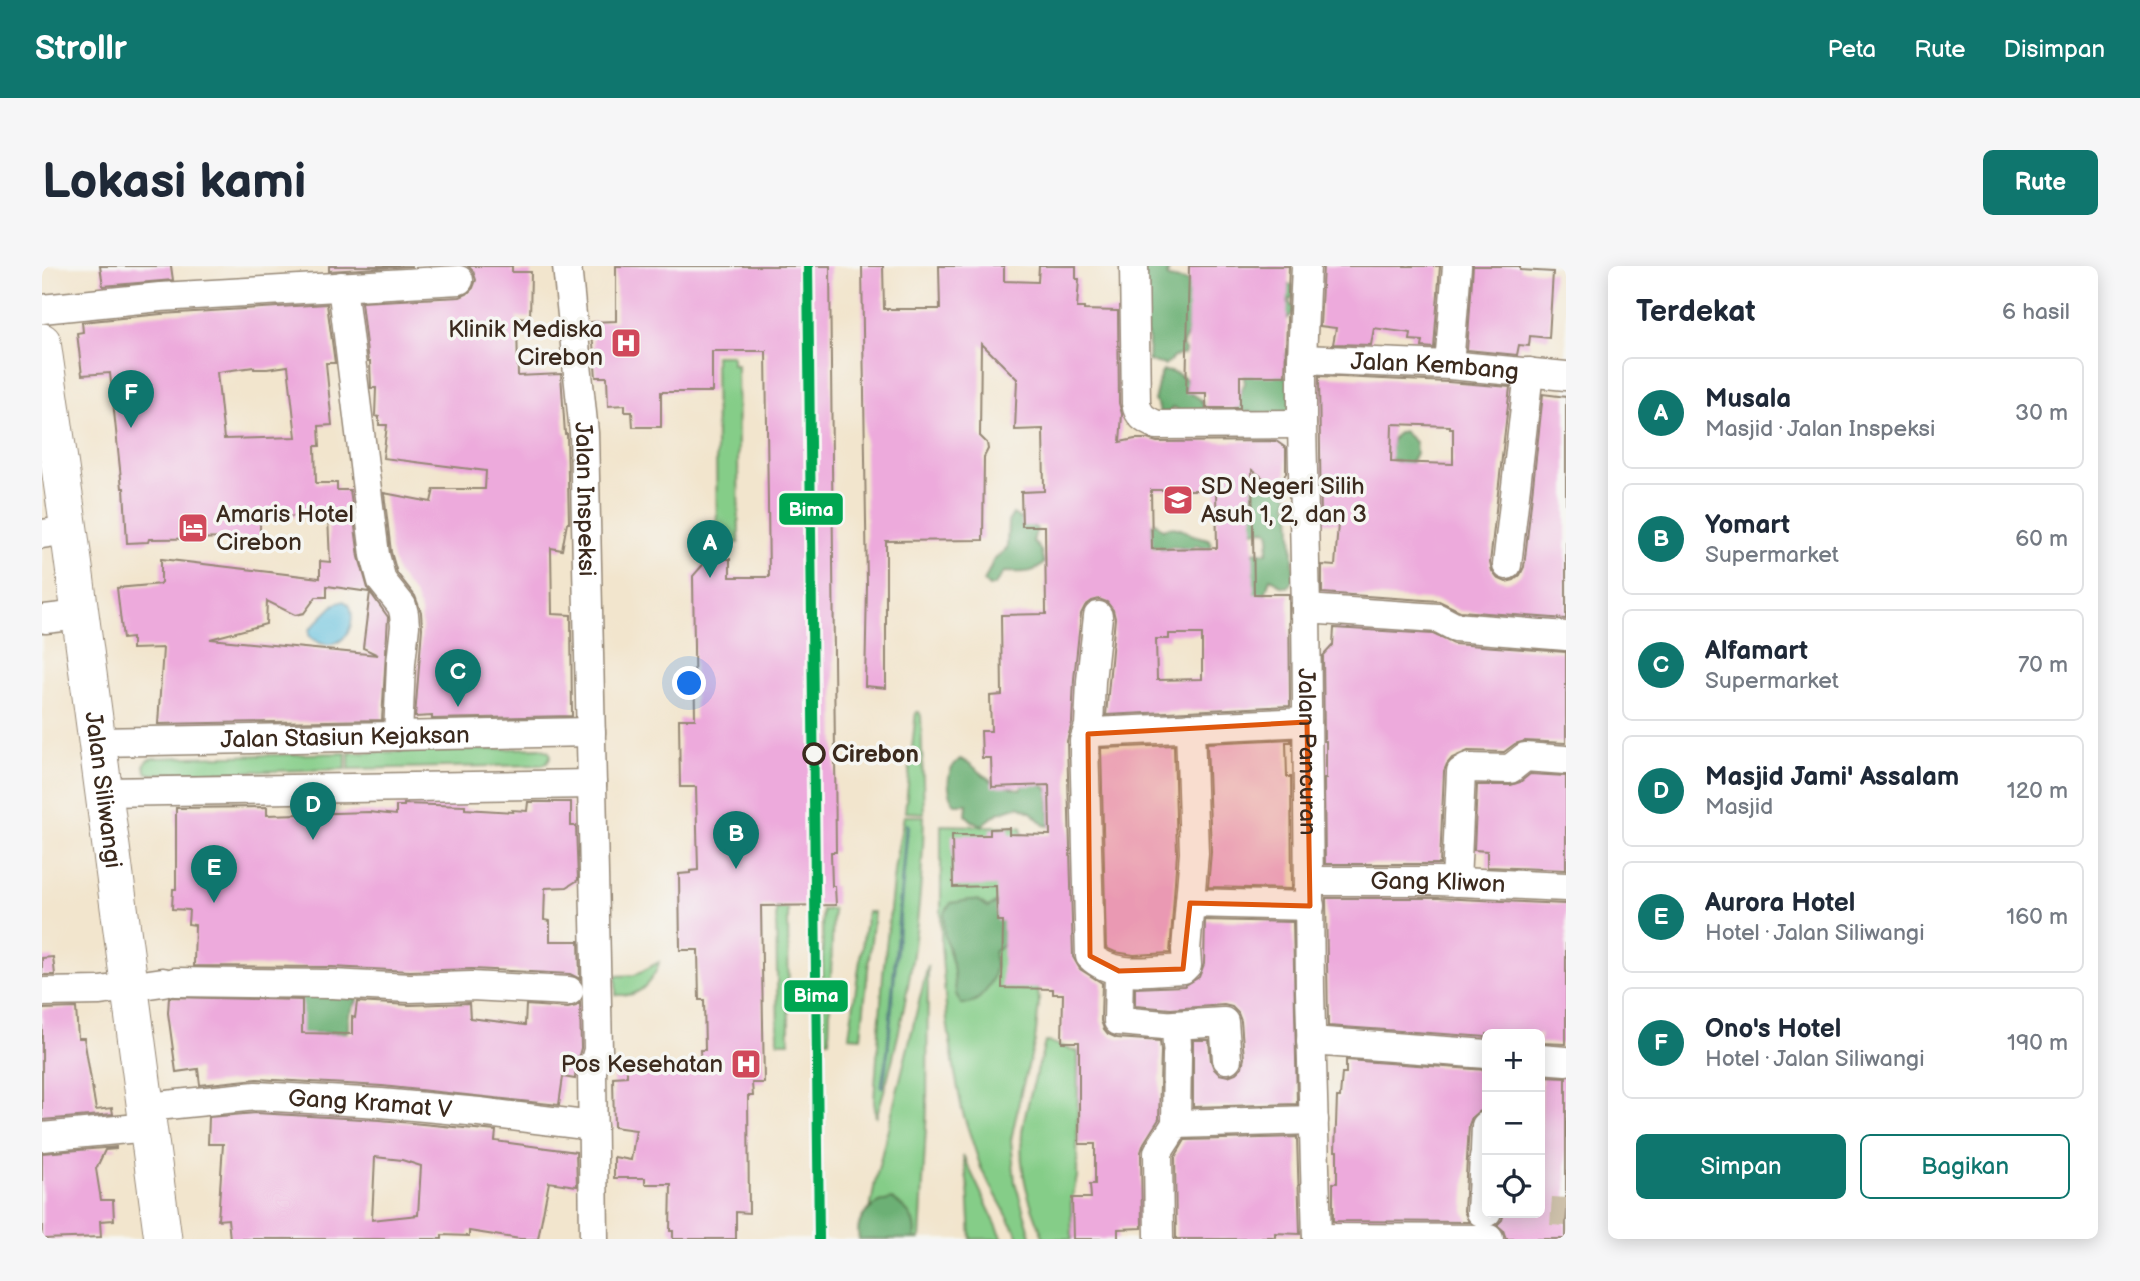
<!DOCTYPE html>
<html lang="id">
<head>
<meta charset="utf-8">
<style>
  :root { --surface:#fff; --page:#f6f6f7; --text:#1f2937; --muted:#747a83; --line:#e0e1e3; --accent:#0f766e }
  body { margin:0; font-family:"Balsamiq Sans",sans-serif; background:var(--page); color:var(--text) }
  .controls { position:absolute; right:21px; bottom:21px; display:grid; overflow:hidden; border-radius:10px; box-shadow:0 4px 18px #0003 }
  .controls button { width:63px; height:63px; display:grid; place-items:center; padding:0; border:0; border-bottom:2px solid var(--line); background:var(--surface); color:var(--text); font:35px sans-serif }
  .you { position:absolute; left:648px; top:418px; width:24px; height:24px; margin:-18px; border:5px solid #fff; border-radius:50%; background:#1a73e8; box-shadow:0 0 0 10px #1a73e833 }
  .badge { display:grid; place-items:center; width:46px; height:46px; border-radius:50%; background:var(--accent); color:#fff; font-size:23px; font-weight:700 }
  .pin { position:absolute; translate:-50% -58px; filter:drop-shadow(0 2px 4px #0008) }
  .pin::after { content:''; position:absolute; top:37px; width:24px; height:21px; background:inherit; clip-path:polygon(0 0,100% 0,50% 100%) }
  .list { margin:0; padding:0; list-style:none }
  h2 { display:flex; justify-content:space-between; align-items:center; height:91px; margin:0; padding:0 28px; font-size:30px }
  h2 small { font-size:23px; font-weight:400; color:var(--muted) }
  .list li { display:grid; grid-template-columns:46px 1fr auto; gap:21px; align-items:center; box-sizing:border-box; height:112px; margin:0 14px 14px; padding:0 14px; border:2px solid var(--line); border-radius:10px }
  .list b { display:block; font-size:26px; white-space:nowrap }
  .list p { margin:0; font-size:23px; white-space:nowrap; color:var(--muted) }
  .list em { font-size:23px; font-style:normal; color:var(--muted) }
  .actions { display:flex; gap:14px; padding:21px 28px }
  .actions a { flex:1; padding:16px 0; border:2px solid var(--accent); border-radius:10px; text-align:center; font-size:24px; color:var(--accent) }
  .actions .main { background:var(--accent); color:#fff }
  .icon { flex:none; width:38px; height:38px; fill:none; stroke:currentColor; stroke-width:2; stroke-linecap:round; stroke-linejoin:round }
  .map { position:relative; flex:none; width:1524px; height:973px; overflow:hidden; border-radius:10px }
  header { display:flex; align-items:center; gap:42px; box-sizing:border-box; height:98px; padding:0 35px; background:var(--accent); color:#fff }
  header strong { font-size:33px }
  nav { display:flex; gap:38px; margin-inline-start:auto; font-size:24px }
  .intro { display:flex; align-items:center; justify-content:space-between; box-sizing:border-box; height:168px; padding:0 42px }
  h1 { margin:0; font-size:49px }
  .button { padding:18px 32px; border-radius:10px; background:var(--accent); color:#fff; font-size:24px; font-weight:700 }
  main { display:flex; gap:42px; padding:0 42px }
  aside { flex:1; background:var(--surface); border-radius:10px; box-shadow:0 4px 18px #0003 }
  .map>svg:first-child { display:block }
  .green { fill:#85cd88; stroke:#607c53; stroke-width:2 }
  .forest { fill:#6cb074; stroke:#546d49; stroke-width:2 }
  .water { fill:#5dbddc; stroke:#4c747d; stroke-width:2 }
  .building { fill:#edaadc; fill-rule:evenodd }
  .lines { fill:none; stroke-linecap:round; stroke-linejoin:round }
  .minor-tunnel { stroke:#cdc0aa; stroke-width:28; stroke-dasharray:28 14; stroke-linecap:butt }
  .minor-casing { stroke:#968876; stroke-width:31 }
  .major-casing { stroke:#968876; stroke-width:39 }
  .minor { stroke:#fff; stroke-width:28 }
  .major { stroke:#fff; stroke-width:37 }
  .rail-1-casing { stroke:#f6f6f2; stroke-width:16 }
  .rail-1 { stroke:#00a651; stroke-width:10 }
  .marked { fill:#df570d; fill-opacity:0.2; stroke:#df570d; stroke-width:5; stroke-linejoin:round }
  .stop-dot { fill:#f6f6f2; stroke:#3b2a1e; stroke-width:3.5 }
  .labels { text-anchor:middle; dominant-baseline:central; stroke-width:7; stroke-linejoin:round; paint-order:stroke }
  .poi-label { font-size:24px; fill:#3b2a1e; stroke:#f6f6f2; text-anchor:end }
  .street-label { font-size:24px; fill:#3b2a1e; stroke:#f6f6f2 }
  .stop-label { font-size:24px; font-weight:bold; fill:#3b2a1e; stroke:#f6f6f2; text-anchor:start }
  .line-badge { stroke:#f6f6f2; stroke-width:2.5 }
  .badge-label { font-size:19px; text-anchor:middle; font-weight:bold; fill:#fff }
</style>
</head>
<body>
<header>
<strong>Strollr</strong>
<nav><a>Peta</a><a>Rute</a><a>Disimpan</a></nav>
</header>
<div class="intro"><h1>Lokasi kami</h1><a class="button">Rute</a></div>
<main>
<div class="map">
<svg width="1524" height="973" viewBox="0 0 1524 973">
  <rect width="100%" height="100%" fill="#f6f6f2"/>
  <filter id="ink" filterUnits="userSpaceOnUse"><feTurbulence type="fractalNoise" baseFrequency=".0143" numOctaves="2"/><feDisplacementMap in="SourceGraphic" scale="14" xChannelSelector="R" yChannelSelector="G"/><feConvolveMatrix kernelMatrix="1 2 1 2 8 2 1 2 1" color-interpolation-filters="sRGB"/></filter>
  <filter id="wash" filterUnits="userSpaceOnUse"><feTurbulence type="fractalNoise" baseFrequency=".00686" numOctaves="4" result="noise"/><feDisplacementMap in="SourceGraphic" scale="28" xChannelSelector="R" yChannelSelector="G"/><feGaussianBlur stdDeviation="1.57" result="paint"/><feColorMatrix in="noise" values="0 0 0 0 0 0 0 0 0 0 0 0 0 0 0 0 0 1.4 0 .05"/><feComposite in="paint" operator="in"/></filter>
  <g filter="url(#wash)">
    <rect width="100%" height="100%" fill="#f2e5cd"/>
    <g class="green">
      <polygon points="673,89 690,89 690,98 695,98 697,277 675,276"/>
      <polygon points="874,446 877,446 879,450 882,547 863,546"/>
      <polygon points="498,482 506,485 509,489 505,497 500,499 307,503 307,487"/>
      <polygon points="304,487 304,503 111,508 105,507 102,500 105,494 111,492"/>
      <path d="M862,550H882C880,655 865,753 834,852L832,834L841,709L853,597Z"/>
      <polygon points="899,559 979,561 989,617 997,737 993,775 979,826 969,874 973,916 990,973 978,973 939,902 920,844 913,807 905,755 899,678"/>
      <polygon points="734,643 746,643 747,776 736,776"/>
      <polygon points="791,643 787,774 782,774 780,644"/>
      <polygon points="825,646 832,646 819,771 807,770"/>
      <path d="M617,696C616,705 604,723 593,727C587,730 580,729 574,729V710L593,709Z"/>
      <polygon points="886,699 885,842 878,973 823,973 833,916"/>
      <path d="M1003,776C1015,776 1023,784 1036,785L1035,911L1029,937L1030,973H1002C988,939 976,905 980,867C984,836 996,806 1003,776Z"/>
      <polygon points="921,889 961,973 929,973 926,920"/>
    </g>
    <g class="forest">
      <polygon points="1101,0 1128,0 1125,10 1127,12 1149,16 1146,68 1140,79 1143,85 1142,88 1132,91 1123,99 1106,95 1107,74 1104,67"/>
      <path d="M1245,19H1251V32L1246,35L1252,42L1251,47L1241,57L1244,95L1241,106L1243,112L1251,113V149L1193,145C1198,134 1196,128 1203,117L1199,98Z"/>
      <path d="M1121,105C1130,105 1140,109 1146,115L1143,124C1151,130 1160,130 1162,142L1155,147H1137L1134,142L1131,141L1128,146L1118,147L1116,139L1112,135L1118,110Z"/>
      <path d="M1361,165L1373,176L1374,187L1369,197L1357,199L1355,195L1348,193C1348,181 1347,169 1361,165Z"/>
      <polygon points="1205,204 1219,206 1223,217 1237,217 1246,229 1245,239 1249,245 1252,311 1246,321 1239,320 1231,313 1228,312 1223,329 1208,340 1210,287 1214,285 1225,287 1228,270 1227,266 1224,264 1209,265"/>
      <path d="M971,248L995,263L991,275L999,285L1002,297C992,309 977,306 962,306L953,319L947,321L942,316L951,295L965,282L966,256Z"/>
      <path d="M1113,256L1121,263C1132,258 1141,264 1151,269C1157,271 1162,271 1168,274L1170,279L1165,283L1153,279L1150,284L1131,280L1121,284L1117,280H1109V259Z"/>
      <path d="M918,493L927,497L952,517C965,516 970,524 979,523L983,516C990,515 1002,518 1007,524L1008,560L1002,559L989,546L977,540L956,547L940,559L930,555L924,549L925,538H912C905,522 902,505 918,493Z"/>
      <path d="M928,634H935L946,641L958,635L969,674L953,685C950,692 954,695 953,702C951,719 937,740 919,738L914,728L911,699L902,667V648L909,637Z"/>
      <polygon points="259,726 316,733 307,749 306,766 259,768 257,738"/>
      <path d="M850,933C865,942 876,954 872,973H817C812,951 831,937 850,933Z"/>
    </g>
    <g class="water">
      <path d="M302,335L308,340C317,367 291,392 267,370V364L293,338Z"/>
      <polygon points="864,558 866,559 846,787 841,821 839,821 845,787"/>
    </g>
    <g id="blocks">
      <g class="building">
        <polygon points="58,0 129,0 131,14 61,20"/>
        <polygon points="287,0 370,0 287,5"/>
        <polygon points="426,0 470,0 470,6 489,6 488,52 475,51 476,110 519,108 523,168 525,168 527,257 525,257 520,284 509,282 510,348 529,349 530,450 390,453 390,450 373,451 380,362 379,346 373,330 355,307 349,286 342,227 389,236 392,223 443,223 444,205 341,192 345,159 337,159 337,151 333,150 334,122 329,122 328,96 326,96 319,36 418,31 425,28 431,22 434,14 431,5"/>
        <polygon points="574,0 788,0 794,586 789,586 790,620 793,620 794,639 719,640 722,817 710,817 711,830 706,830 707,947 694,946 694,973 631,973 631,965 628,965 629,918 603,918 603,912 572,912 572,891 589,894 594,864 572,861 571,811 585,810 585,801 659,801 658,784 663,784 662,734 657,734 656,684 638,684 637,608 648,607 648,605 656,604 654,521 638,521 637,453 653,453 651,310 666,293 688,293 688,311 727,311 724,85 670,85 670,126 619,126 619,161 591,161 590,146 583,146 583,139 566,140 565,111 554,111 549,56 574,55"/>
        <path d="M820,0H841L842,43H898L897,0H962V15L996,16L997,0H1034V13H1037L1035,42H1042V44L1076,45L1077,137L1080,148L1078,176L1093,173H1105L1115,176L1234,175L1244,182V207L1239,215L1234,212L1230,218L1210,204L1212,328H1247L1248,440L1064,449L1073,352L1071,344L1065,336L1057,333L1050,335L1043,340L1039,348L1032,413L1030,457L1025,475L1031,691L1038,703L1060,717L1059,755L1062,763L1066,768L1075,772L1118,775L1119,785L1117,853L1102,877L1099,886L1100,962L1076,963V973H1031L1030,932H1049L1048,918H1053V878H1037V776H1020L1021,728H1011V723L960,722L961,655H955L954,620L911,621L910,569H948V563L967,562V568L1008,569L1007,519L950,521L949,492H940L939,465H949L948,430L960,429L959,349L1004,348L1003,260H980L979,226L1002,225L1001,163L973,164L975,113L939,77L938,170L945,177L946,183L942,191L941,274L844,275V422L823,420L825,320ZM1109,224H1174L1175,282L1110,283ZM1127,368H1160V413L1115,414L1114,373H1127Z"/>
        <polygon points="1147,0 1247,0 1243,110 1198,110 1198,142 1164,142 1164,127 1144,127"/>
        <polygon points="1281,0 1398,0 1392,82 1380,81 1381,75 1368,74 1369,67 1332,62 1329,79 1291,78 1294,62 1278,60"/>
        <polygon points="1431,0 1478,0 1478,4 1511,6 1507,72 1488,70 1487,80 1477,79 1475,89 1425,84"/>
        <path d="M285,38L293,97H284L290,159L277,160L278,180H273L274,217H295V224H308L317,291L327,326L285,320V331H274L262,347L253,349L225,335L224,358L168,373L336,389L321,382L328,326L346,351L340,454L116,458L121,382L90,383V372L81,373L75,322L119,318V293L278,312V295L288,296L286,250L218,251V272L107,273L106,276L85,277L82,222H80L68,107L40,109L35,67L41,66L40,56L119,48ZM246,100L254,171L182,173L175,106L212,101V103H225Z"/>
        <path d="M1277,110L1406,116L1468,121L1448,297L1450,305L1455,312L1464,316L1472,314L1478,309L1482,301L1501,128L1524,131V353L1418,345L1397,335L1280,327V299L1293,300L1296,257H1279ZM1350,158L1408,160V162H1411V198L1349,196Z"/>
        <polygon points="1292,362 1391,368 1412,378 1524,386 1524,477 1483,475 1473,478 1462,486 1426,485 1410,492 1405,498 1402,505 1398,598 1283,598 1282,512 1284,512 1284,475 1282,475 1281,390 1291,379"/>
        <polygon points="1249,473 1249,476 1244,476 1245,511 1249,511 1250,623 1166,621 1169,586 1165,477"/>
        <polygon points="1132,479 1135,587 1128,687 1092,689 1073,686 1064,682 1059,482"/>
        <polygon points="1488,508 1524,510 1524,604 1445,601 1445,585 1432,584 1435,519 1469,519 1478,516"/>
        <polygon points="486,536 529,536 529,560 534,560 536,614 525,621 503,622 502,654 508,655 508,675 537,675 538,713 528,708 430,703 368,705 290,701 152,700 153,659 146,658 147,644 130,643 131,623 134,623 134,542 225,541 225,549 327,546 354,549 354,540 362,540 362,538 423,540 423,543 471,546 470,544 485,545"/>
        <polygon points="1284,632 1396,632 1524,638 1524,778 1498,777 1498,768 1445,768 1445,771 1286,760"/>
        <polygon points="1163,654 1251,656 1255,838 1151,841 1151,774 1167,774 1169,795 1172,803 1177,808 1186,810 1194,807 1200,801 1202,792 1199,755 1196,747 1190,741 1182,739 1129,743 1093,740 1093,722 1142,720 1157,711 1162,698"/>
        <polygon points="11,691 13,709 0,709 0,692"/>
        <polygon points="127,731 260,734 260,767 310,768 310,751 313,752 315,736 368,739 427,737 428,752 483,759 484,739 526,742 534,740 538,737 539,782 534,800 533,813 521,811 517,839 340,820 215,813 158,819 156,803 134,806 126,747"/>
        <polygon points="34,742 36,772 42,772 54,844 70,842 71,848 0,854 0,743"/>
        <polygon points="1304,794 1445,804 1442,844 1436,846 1430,851 1427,859 1422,945 1427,956 1291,955 1291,917 1295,917 1295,885 1293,885 1295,831 1298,831 1300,807 1304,807"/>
        <polygon points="1500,810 1524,811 1524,973 1464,973 1461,964 1455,959 1460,954 1462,947 1498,947"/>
        <path d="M214,847L338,854L454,865L453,875L534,886L535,920L507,916L496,973H478L427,965V970L400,969V973H188L186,953L176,954L181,878H166L167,851ZM333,891L360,894L379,900L376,949L330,954Z"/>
        <polygon points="1255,871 1258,968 1233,967 1233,971 1220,971 1220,973 1134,973 1133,891 1143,874"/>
        <polygon points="74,881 74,883 63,884 54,903 59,934 71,934 72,954 58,955 59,971 0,973 0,887"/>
      </g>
    </g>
  </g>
  <g filter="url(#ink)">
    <use href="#blocks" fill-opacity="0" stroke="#968876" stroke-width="2"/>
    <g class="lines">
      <polyline class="minor-tunnel" points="1509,945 1524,946"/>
      <g class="minor-casing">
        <g id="minor">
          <path id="s1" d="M525,0L542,167L556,784L550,805L552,973"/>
          <path d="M1092,0L1094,137C1096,150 1103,154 1115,159L1260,158"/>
          <path id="s2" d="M1264,0L1260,93V158L1264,343L1268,725L1275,973"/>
          <polyline points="300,20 333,289 340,315 360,340 362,348 363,360 359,397 356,470"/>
          <polyline points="0,43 118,31 417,14"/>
          <path id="s3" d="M1260,93L1407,99L1524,110"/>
          <polyline points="1407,99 1415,0"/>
          <polyline points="0,268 27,264"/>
          <polyline points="1465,299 1487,106"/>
          <polyline points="1264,343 1396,352 1413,361 1524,370"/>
          <path d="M1056,350L1049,415L1047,460L1042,475L1048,690C1071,713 1111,704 1141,703L1145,699L1144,684L1152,587L1148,461"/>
          <polyline points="3,353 38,349"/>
          <polyline points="1046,468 1052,466 1265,456"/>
          <path id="s4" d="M56,476L549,466"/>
          <polyline points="62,526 550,518"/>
          <path id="s5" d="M1268,615H1396L1524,621"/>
          <polyline points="1414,616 1419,506 1426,502 1468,503 1483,491 1524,494"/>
          <polyline points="1148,637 1268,640"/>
          <polyline points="1077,705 1076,755 1134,760 1135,780"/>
          <polyline points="133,716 290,718 368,722 429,720 527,725"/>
          <polyline points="0,726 58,725 121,716"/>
          <polyline points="1132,759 1182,756 1185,793"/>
          <polyline points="1269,775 1445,788"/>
          <polyline points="1498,793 1524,795"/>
          <path id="s6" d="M105,841L214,830L339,837L437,846L551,860"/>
          <polyline points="1134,858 1135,789"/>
          <polyline points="0,871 107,861"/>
          <polyline points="1443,884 1444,860"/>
          <polyline points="1442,891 1439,946 1445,946"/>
          <polyline points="1275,972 1447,973"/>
          <polyline points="1117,973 1116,886 1134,858 1272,854"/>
        </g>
      </g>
      <g class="major-casing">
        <g id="major">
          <path id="s7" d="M0,76L27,264L121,973"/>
        </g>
      </g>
      <use href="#minor" class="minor"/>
      <use href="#major" class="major"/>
      <g class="rail-1-casing">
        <polyline id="rail-1" points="766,0 777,973"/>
      </g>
      <use href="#rail-1" class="rail-1"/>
    </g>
  </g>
  <path class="marked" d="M1265,456L1268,640L1148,637L1141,703L1077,705L1048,690L1046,468Z"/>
  <defs>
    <g id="hospital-square" transform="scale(1.575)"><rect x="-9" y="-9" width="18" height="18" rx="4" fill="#d1495b" stroke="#f6f6f2"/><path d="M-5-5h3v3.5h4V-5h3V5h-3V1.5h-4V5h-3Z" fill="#fff"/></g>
    <g id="school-square" transform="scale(1.575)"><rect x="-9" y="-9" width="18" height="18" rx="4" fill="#d1495b" stroke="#f6f6f2"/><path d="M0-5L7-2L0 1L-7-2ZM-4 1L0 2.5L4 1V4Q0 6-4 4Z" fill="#fff"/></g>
    <g id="hotel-square" transform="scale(1.575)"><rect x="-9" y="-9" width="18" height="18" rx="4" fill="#d1495b" stroke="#f6f6f2"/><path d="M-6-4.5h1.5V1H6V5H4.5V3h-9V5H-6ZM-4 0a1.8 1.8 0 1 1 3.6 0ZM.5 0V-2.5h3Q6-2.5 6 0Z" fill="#fff"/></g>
  </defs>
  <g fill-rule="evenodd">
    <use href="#hospital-square" x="584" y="77"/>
    <use href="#school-square" x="1136" y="234"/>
    <use href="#hotel-square" x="151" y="262"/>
    <use href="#hospital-square" x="704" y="798"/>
  </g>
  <circle class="stop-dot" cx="772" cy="488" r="10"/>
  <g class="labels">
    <g class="poi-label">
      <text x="561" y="63">Klinik Mediska<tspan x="561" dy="28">Cirebon</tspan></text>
      <text x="1159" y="220" text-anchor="start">SD Negeri Silih<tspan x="1159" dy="28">Asuh 1, 2, dan 3</tspan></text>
      <text x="174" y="248" text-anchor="start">Amaris Hotel<tspan x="174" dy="28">Cirebon</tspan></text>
      <text x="681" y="798">Pos Kesehatan</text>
    </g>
    <g class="street-label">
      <text stroke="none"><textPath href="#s3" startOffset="133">Jalan Kembang</textPath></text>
      <text stroke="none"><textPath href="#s1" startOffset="234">Jalan Inspeksi</textPath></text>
      <text stroke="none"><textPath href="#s4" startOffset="247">Jalan Stasiun Kejaksan</textPath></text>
      <text stroke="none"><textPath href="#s2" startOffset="486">Jalan Pancuran</textPath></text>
      <text stroke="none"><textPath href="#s7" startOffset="452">Jalan Siliwangi</textPath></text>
      <text stroke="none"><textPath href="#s5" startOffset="128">Gang Kliwon</textPath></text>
      <text stroke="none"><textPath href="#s6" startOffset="224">Gang Kramat V</textPath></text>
    </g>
    <g class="stop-label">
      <text x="790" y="488">Cirebon</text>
    </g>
  </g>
  <g class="line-badge">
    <rect x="736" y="226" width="66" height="34" rx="7" fill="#00a651"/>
    <rect x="741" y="713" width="66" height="34" rx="7" fill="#00a651"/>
  </g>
  <g class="badge-label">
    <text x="769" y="250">Bima</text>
    <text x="774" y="736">Bima</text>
  </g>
</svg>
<div class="controls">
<button>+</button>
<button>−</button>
<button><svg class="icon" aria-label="locate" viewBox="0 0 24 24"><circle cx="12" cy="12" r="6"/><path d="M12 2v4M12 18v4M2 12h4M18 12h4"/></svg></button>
</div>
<div class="you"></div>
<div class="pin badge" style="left:668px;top:312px">A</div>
<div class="pin badge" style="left:694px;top:603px">B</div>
<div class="pin badge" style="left:416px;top:441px">C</div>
<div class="pin badge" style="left:271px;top:574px">D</div>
<div class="pin badge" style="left:172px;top:637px">E</div>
<div class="pin badge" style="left:89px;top:162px">F</div>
</div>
<aside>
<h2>Terdekat<small>6 hasil</small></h2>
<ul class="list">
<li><span class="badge">A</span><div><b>Musala</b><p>Masjid · Jalan Inspeksi</p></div><em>30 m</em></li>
<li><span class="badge">B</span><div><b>Yomart</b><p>Supermarket</p></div><em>60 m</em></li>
<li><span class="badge">C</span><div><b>Alfamart</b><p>Supermarket</p></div><em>70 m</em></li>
<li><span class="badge">D</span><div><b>Masjid Jami' Assalam</b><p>Masjid</p></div><em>120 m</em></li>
<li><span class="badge">E</span><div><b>Aurora Hotel</b><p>Hotel · Jalan Siliwangi</p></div><em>160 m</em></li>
<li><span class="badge">F</span><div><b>Ono's Hotel</b><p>Hotel · Jalan Siliwangi</p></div><em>190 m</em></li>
</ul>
<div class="actions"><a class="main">Simpan</a><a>Bagikan</a></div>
</aside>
</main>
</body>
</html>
